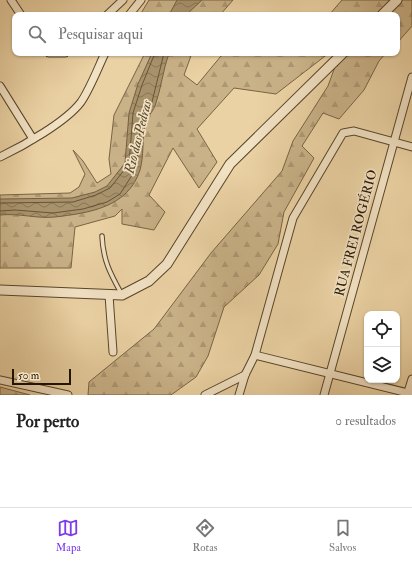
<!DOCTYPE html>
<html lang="pt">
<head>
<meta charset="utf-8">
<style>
  :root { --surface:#fff; --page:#f2f2f2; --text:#222; --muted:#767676; --line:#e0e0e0; --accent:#7c3aed }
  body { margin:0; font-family:"IM FELL Double Pica",serif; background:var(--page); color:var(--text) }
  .controls { position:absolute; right:12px; bottom:12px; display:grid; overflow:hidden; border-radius:8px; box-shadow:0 1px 3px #0004 }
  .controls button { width:36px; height:36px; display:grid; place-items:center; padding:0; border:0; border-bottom:1px solid var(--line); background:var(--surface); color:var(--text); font:20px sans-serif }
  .scale { position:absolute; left:12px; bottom:10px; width:59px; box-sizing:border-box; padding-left:4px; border:2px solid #261600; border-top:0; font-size:11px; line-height:14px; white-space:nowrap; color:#261600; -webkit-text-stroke:3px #f2e2c4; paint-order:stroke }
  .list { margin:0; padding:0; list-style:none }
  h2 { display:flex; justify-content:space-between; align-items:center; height:52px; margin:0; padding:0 16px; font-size:17px }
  h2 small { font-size:13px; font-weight:400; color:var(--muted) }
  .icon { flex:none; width:22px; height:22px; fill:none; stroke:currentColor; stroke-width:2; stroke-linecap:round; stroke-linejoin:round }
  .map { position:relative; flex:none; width:412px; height:395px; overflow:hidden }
  .search { position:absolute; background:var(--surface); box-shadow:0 1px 3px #0004; left:12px; right:12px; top:12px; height:44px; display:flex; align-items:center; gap:10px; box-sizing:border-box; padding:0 14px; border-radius:8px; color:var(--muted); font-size:15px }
  .sheet { height:112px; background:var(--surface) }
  nav { display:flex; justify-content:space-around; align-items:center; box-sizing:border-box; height:56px; border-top:1px solid var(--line); background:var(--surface); font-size:11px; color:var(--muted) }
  nav a { display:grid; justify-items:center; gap:2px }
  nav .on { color:var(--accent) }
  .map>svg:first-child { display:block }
  .forest { fill:url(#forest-firs); stroke:#786444 }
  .water { fill:url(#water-waves); stroke:#746041 }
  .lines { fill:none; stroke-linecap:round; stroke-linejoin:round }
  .shore { stroke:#675436; stroke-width:1 }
  .service-casing { stroke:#574529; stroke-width:5.5 }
  .minor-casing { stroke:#574529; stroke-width:9 }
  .tertiary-casing { stroke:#574529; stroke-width:11 }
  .service { stroke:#f2e2c4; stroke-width:3.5 }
  .minor { stroke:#f2e2c4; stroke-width:7 }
  .tertiary { stroke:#f2e2c4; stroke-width:9 }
  .labels { text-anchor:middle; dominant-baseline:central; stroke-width:3.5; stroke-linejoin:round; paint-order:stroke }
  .street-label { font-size:13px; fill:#261600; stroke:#f2e2c4 }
  .water-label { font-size:14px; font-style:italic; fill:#5a482b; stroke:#f2e2c4 }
</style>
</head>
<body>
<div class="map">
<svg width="412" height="395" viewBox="0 0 412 395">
  <defs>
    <pattern id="forest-firs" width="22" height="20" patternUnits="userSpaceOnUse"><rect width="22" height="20" fill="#cab288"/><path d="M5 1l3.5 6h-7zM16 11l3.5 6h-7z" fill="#ad9874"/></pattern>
    <pattern id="water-waves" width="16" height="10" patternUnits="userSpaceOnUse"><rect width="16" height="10" fill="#a8926c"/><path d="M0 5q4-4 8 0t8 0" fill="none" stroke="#897656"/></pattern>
  </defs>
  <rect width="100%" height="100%" fill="#ebd2a4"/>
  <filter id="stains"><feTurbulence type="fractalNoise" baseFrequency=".005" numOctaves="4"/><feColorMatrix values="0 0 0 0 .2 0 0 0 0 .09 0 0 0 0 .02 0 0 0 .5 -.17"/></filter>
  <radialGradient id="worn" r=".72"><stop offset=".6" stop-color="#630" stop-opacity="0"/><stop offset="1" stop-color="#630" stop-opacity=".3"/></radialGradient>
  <g class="forest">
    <polygon points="149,0 233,0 220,15 140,15"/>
    <polygon points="342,0 412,0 412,26 397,43 397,15 329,15"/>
    <polygon points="145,53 192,53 184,75 197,85 221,56 226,53 329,53 276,94 234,88 197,129 217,162 199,188 173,148 149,195 165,212 154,230 122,224 122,209 115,216 75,227 71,268 0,268 0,195 70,193 79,187 85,174 73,150 83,161 97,183 111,174 109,159 114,115"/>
    <polygon points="340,53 386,53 379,61 364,90 339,119 323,113 302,146 314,158 284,212 278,244 259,275 224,307 208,356 196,377 171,395 88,395 89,382 154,329 211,253 282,171 293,141 328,86"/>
    <polygon points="0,387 30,395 0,395"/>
  </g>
  <g class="water">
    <polygon points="177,0 202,0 186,15 169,15"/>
    <path d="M152,53H169C163,70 161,89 155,106C152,113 146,118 145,125C142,140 144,156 140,170C128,208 88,213 55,217C37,219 20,213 0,215V199L72,198L95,192L107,186L125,163L129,113L138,84Z"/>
  </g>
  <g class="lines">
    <g class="shore">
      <polyline points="0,203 73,202 96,195 110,188 129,164 133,113 142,85 155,53"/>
      <polyline points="0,211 15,210 53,213 83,209 107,202 120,194 136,169 141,122 151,106 164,53"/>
    </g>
    <g class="service-casing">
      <path id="service" d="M102,236C103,260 110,273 121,293"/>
    </g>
    <g class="minor-casing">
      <g id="minor">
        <polyline points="11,0 21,15"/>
        <polyline points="107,15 123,0"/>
        <polyline points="129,15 141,0"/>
        <polyline points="49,53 65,53"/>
        <polyline points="0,86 33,139"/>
        <path d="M0,157C23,146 66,122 81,102C90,89 98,68 105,53"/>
        <polyline points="109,295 113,352"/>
        <polyline points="255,355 412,394"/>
        <polyline points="0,380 68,395"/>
        <polyline points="205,395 245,375"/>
        <polyline points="239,395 245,375 255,355 293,218 343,133 354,131 412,147"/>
        <polyline points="324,395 412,77"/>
        <polyline points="407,395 412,379"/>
      </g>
    </g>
    <g class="tertiary-casing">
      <g id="tertiary">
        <polyline points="382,15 397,0"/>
        <polyline points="0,290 122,295 149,281 167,264 230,164 343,53"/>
      </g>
    </g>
    <use href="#service" class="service"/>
    <use href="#minor" class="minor"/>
    <use href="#tertiary" class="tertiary"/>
  </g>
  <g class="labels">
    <g class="street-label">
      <text transform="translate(356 233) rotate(-75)">RUA FREI ROGÉRIO</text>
    </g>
    <g class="water-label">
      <text transform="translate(138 137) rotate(-76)">Rio das Pedras</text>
    </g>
  </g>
  <rect width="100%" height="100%" filter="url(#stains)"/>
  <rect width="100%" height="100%" fill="url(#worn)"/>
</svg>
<div class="controls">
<button><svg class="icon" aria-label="locate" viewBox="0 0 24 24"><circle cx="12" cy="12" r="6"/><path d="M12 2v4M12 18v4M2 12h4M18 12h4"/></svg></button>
<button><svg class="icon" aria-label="layers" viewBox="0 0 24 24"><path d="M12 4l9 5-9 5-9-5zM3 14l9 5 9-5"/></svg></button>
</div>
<div class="scale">50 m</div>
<div class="search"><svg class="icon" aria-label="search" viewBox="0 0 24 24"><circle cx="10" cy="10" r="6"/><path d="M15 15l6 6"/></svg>Pesquisar aqui</div>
</div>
<section class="sheet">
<h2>Por perto<small>0 resultados</small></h2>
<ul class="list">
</ul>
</section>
<nav>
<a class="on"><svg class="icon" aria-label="map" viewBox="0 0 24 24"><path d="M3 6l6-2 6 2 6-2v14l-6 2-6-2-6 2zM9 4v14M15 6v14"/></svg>Mapa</a>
<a><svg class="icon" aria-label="directions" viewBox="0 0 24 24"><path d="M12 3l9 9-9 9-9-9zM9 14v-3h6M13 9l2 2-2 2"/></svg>Rotas</a>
<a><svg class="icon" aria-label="saved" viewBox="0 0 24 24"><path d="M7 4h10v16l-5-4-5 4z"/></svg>Salvos</a>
</nav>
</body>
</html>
